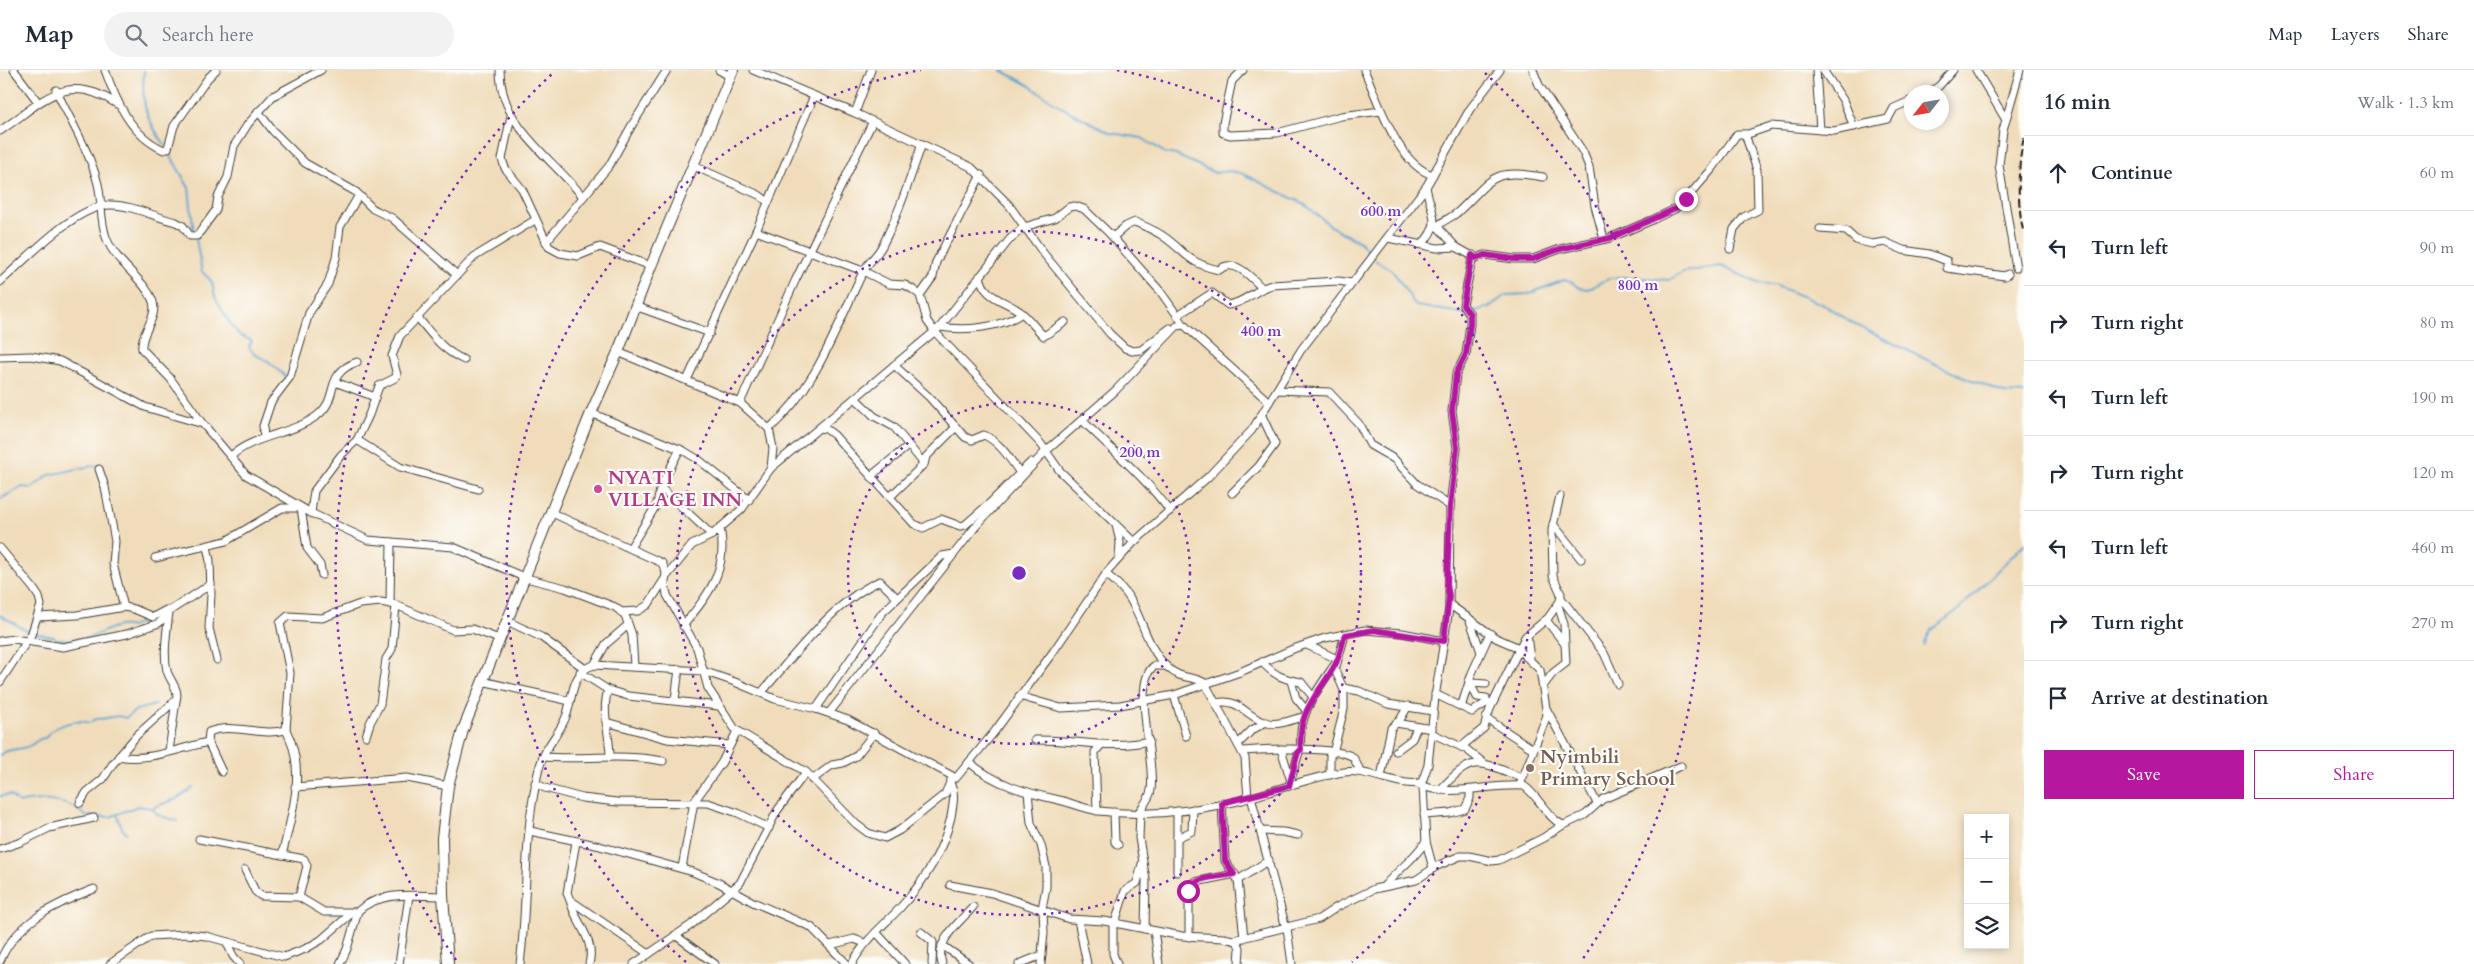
<!DOCTYPE html>
<html lang="en">
<head>
<meta charset="utf-8">
<style>
  :root { --surface:#fff; --page:#f2f2f3; --text:#1f2937; --muted:#747a83; --line:#e0e1e3; --accent:#b5179e }
  body { margin:0; font-family:Cardo,serif; background:var(--page); color:var(--text) }
  .controls { position:absolute; right:15px; bottom:15px; display:grid; overflow:hidden; border-radius:0px; box-shadow:0 2px 8px #0003 }
  .controls button { width:45px; height:45px; display:grid; place-items:center; padding:0; border:0; border-bottom:1px solid var(--line); background:var(--surface); color:var(--text); font:25px sans-serif }
  .compass { position:absolute; left:1904px; top:15px; width:45px; height:45px; border-radius:50%; background:var(--surface); box-shadow:0 2px 8px #0003; rotate:239deg }
  .stop { position:absolute; width:15px; height:15px; margin:-11px; border:4px solid #b5179e; border-radius:50%; background:#fff }
  .stop.end { background:#b5179e; border-color:#fff; box-shadow:0 1px 5px #0008 }
  .list { margin:0; padding:0; list-style:none }
  h2 { display:flex; justify-content:space-between; align-items:center; height:65px; margin:0; padding:0 20px; font-size:21px }
  h2 small { font-size:16px; font-weight:400; color:var(--muted) }
  .list li { display:grid; grid-template-columns:32px 1fr auto; gap:15px; align-items:center; box-sizing:border-box; height:75px; padding:0 20px; border-top:1px solid var(--line) }
  .list b { display:block; font-size:19px; white-space:nowrap }
  .list em { font-size:16px; font-style:normal; color:var(--muted) }
  .actions { display:flex; gap:10px; padding:15px 20px }
  .actions a { flex:1; padding:11px 0; border:1px solid var(--accent); border-radius:0px; text-align:center; font-size:18px; color:var(--accent) }
  .actions .main { background:var(--accent); color:#fff }
  .icon { flex:none; width:28px; height:28px; fill:none; stroke:currentColor; stroke-width:2; stroke-linecap:round; stroke-linejoin:round }
  .map { position:relative; flex:none; width:2024px; height:894px; overflow:hidden }
  header { display:flex; align-items:center; gap:30px; box-sizing:border-box; height:70px; padding:0 25px; background:var(--surface); border-bottom:1px solid var(--line) }
  header strong { font-size:24px }
  nav { display:flex; gap:28px; margin-inline-start:auto; font-size:18px }
  .search { width:350px; height:45px; background:var(--page); display:flex; align-items:center; gap:12px; box-sizing:border-box; padding:0 18px; border-radius:28px; color:var(--muted); font-size:19px }
  main { display:flex }
  aside { flex:1; background:var(--surface) }
  .map>svg:first-child { display:block }
  .lines { fill:none; stroke-linecap:round; stroke-linejoin:round }
  .stream { stroke:#5aa3d1; stroke-width:2 }
  .minor-casing { stroke:#3c3934; stroke-width:9 }
  .highway-casing { stroke:#3c3934; stroke-width:12 }
  .minor { stroke:#fff; stroke-width:7 }
  .highway { stroke:#fff; stroke-width:10 }
  .rail { stroke:#1c1c1c; stroke-width:2; stroke-dasharray:8 4; stroke-linecap:butt }
  .route { stroke:#b5179e; stroke-width:6 }
  .ring { fill:none; stroke:#7b2cbf; stroke-width:2.5; stroke-dasharray:2.5 5 }
  .hotel-dot { fill:#d1479c; stroke:#fdfcf7; stroke-width:2 }
  .education-dot { fill:#8d6e63; stroke:#fdfcf7; stroke-width:2 }
  .labels { text-anchor:middle; dominant-baseline:central; stroke-width:4.5; stroke-linejoin:round; paint-order:stroke }
  .hotel-label { font-size:19px; font-weight:bold; fill:#b23c85; stroke:#fdfcf7; text-anchor:start }
  .education-label { font-size:19px; font-weight:bold; fill:#785e54; stroke:#fdfcf7; text-anchor:start }
  .centre { fill:#7b2cbf; stroke:#fdfcf7; stroke-width:2.5 }
  .ring-label { font-size:15px; text-anchor:middle; font-weight:bold; fill:#7b2cbf; stroke:#fdfcf7; stroke-width:4.5; stroke-linejoin:round; paint-order:stroke }
</style>
</head>
<body>
<header>
<strong>Map</strong>
<div class="search"><svg class="icon" aria-label="search" viewBox="0 0 24 24"><circle cx="10" cy="10" r="6"/><path d="M15 15l6 6"/></svg>Search here</div>
<nav><a>Map</a><a>Layers</a><a>Share</a></nav>
</header>
<main>
<div class="map">
<svg width="2024" height="894" viewBox="0 0 2024 894">
  <rect width="100%" height="100%" fill="#fdfcf7"/>
  <filter id="ink" filterUnits="userSpaceOnUse"><feTurbulence type="fractalNoise" baseFrequency=".02" numOctaves="2"/><feDisplacementMap in="SourceGraphic" scale="10" xChannelSelector="R" yChannelSelector="G"/><feConvolveMatrix kernelMatrix="1 2 1 2 8 2 1 2 1" color-interpolation-filters="sRGB"/></filter>
  <filter id="wash" filterUnits="userSpaceOnUse"><feTurbulence type="fractalNoise" baseFrequency=".0096" numOctaves="4" result="noise"/><feDisplacementMap in="SourceGraphic" scale="20" xChannelSelector="R" yChannelSelector="G"/><feGaussianBlur stdDeviation="1.12" result="paint"/><feColorMatrix in="noise" values="0 0 0 0 0 0 0 0 0 0 0 0 0 0 0 0 0 1.4 0 .05"/><feComposite in="paint" operator="in"/></filter>
  <g filter="url(#wash)">
    <rect width="100%" height="100%" fill="#f0dcba"/>
    <g class="lines">
      <g class="stream">
        <path d="M144,0C141,34 145,49 166,76"/>
        <polyline points="1001,0 1027,14 1061,37 1111,63 1142,68 1165,83 1176,85 1215,103 1228,101 1241,103 1304,134 1332,157 1360,172 1371,185"/>
        <polyline points="168,81 189,118 194,165"/>
        <path d="M196,169L202,202C220,217 209,218 217,231C224,242 231,259 241,266C245,268 248,268 252,271L249,277L254,284L268,291L286,307"/>
        <polyline points="1375,190 1393,201 1416,236 1468,244"/>
        <polyline points="1472,242 1489,237 1506,225 1528,224 1564,210 1569,210 1579,218 1588,219 1610,208 1621,207 1669,210 1683,202 1721,196 1758,213 1774,215 1824,235 1858,256 1952,302 2004,323 2024,324"/>
        <polyline points="0,429 22,417 32,418 49,405 96,395"/>
        <path d="M0,545L29,562L54,567L56,569C67,570 80,570 90,567C104,563 117,552 131,557L143,551L153,552L161,546"/>
        <polyline points="1924,575 1931,560 1959,539 2024,474"/>
        <path d="M0,685C9,677 21,681 31,675C37,672 38,668 45,668C52,656 77,648 89,653L96,649C107,650 115,643 126,648L136,640L155,635"/>
        <path d="M0,726L10,725L19,733C35,728 62,730 77,739C81,742 82,744 86,746L110,747L138,736L152,738L176,729L193,718"/>
        <polyline points="152,738 158,745 177,751"/>
        <polyline points="117,744 123,760 127,763"/>
      </g>
    </g>
  </g>
  <g filter="url(#ink)">
    <g class="lines">
      <g class="minor-casing">
        <g id="minor">
          <polyline points="14,0 38,32"/>
          <path d="M105,0C116,31 131,66 164,80L168,78L174,56L208,8L216,0"/>
          <path d="M500,0C500,57 551,86 583,127"/>
          <polyline points="719,0 731,7"/>
          <polyline points="753,0 855,43 971,97 1009,135 1044,184 1110,264 1125,278 1132,281 1141,280 1170,258"/>
          <polyline points="1243,0 1232,11 1223,53 1223,63 1230,65 1277,63 1341,46 1381,41"/>
          <path d="M1364,0C1379,31 1397,95 1433,105"/>
          <polyline points="1533,0 1539,15 1583,82 1589,97 1595,136 1604,169"/>
          <polyline points="1816,0 1820,60"/>
          <polyline points="1823,0 1843,30 1854,57"/>
          <polyline points="1976,0 2006,50"/>
          <path d="M56,20C70,50 90,82 98,114C102,131 100,150 106,167C115,193 146,210 153,232C158,248 140,263 142,279L170,308L202,353"/>
          <polyline points="1930,22 1939,16 1953,0"/>
          <polyline points="258,41 273,61 305,93 356,122 373,139 392,148 457,205"/>
          <polyline points="855,43 871,0"/>
          <polyline points="511,46 502,89 505,98 522,119 549,177 560,183 578,186 600,177 651,196"/>
          <path d="M0,61C43,32 65,0 117,34"/>
          <polyline points="694,96 759,125 768,132"/>
          <polyline points="1436,155 1456,177 1476,188 1485,185 1514,189 1533,189 1560,179 1610,168 1652,150 1675,139 1686,129 1713,98 1737,64 1748,64 1771,56 1834,61 1888,49 1894,38 1912,30"/>
          <path d="M1437,157C1444,149 1452,148 1459,141C1494,108 1491,98 1543,107"/>
          <polyline points="1820,159 1846,161 1856,170 1872,174 1885,172 1903,180 1929,184 1947,191 1947,198 2005,206 2008,204"/>
          <polyline points="756,161 863,201 889,214 905,215 912,219 920,225 927,251 935,262 1041,374 1060,401 1134,472"/>
          <path d="M1113,167L1126,156L1135,152C1144,156 1154,160 1163,166C1186,182 1187,193 1219,200C1234,187 1251,207 1262,218"/>
          <polyline points="1388,168 1437,178 1456,177"/>
          <polyline points="546,172 609,96 632,55 667,0"/>
          <path d="M1422,174C1443,152 1431,144 1426,117"/>
          <polyline points="1730,179 1734,159 1744,147 1758,140 1757,100 1745,64"/>
          <polyline points="2016,198 1999,95 2003,60 2020,0"/>
          <path d="M980,206C984,229 1006,230 1022,243C1030,250 1036,259 1044,266L1065,252"/>
          <path d="M0,212C27,189 72,138 109,135C130,134 155,147 176,152L183,156L190,166H197L216,140L218,127L228,107L234,76L248,54L273,26L321,0"/>
          <polyline points="920,225 933,207 936,192 981,105"/>
          <polyline points="635,236 710,263"/>
          <path d="M1178,245L1212,223L1228,235C1245,233 1255,219 1272,215L1338,211L1352,213"/>
          <path d="M418,248C434,267 441,279 464,290"/>
          <path d="M940,257C964,261 1002,258 1022,243"/>
          <polyline points="618,282 740,333 769,359 773,378 771,398 742,439 712,465 692,475 666,507 648,535 638,541 621,542"/>
          <polyline points="0,287 31,286 60,291 145,337 203,354 246,405 311,443 368,470 453,477 526,508 565,518 615,537 625,545 632,565 634,596"/>
          <path d="M894,295L929,327L965,367L972,370L984,365C1000,372 1010,389 1020,403"/>
          <polyline points="687,310 756,161 814,26"/>
          <polyline points="335,312 375,327"/>
          <polyline points="1277,320 1329,322 1359,354 1370,375 1394,389 1417,414 1450,436"/>
          <polyline points="855,328 874,346 894,357 924,394"/>
          <polyline points="740,333 796,209 872,53"/>
          <polyline points="591,343 684,381 699,390 749,430"/>
          <path d="M1083,351C1112,380 1145,407 1170,441"/>
          <polyline points="819,358 826,359 834,365 914,454 923,458 941,449 960,456 965,455 990,433 1031,392"/>
          <path d="M769,359C816,318 836,258 862,204C866,194 877,186 882,176C899,144 910,108 922,74"/>
          <polyline points="264,368 263,356 271,332 290,307 309,243 328,214 336,188 340,157 359,125"/>
          <polyline points="357,370 400,397 478,419"/>
          <path d="M231,386C256,364 292,365 318,345C340,328 323,304 357,292"/>
          <polyline points="771,398 940,257 1010,169 1024,157 1055,148 1069,137 1075,136 1084,139 1109,163 1160,221 1184,255"/>
          <polyline points="99,399 105,417 115,471 113,494 124,537"/>
          <polyline points="871,406 908,376"/>
          <polyline points="661,418 712,465"/>
          <polyline points="1232,423 1259,396 1275,374 1262,346"/>
          <polyline points="891,426 924,394 926,387 956,357"/>
          <polyline points="311,443 314,421 341,385 357,370 369,345 379,316 395,308 397,305 392,286 400,266 474,187 535,150"/>
          <polyline points="552,443 662,493 666,502 665,513 667,525 697,578 708,618 735,659 806,702 856,754 868,763 885,768 900,760 945,724 952,708"/>
          <polyline points="1553,454 1581,489"/>
          <polyline points="1116,455 1120,472 1119,488"/>
          <polyline points="207,476 210,491 211,525 209,558 217,590"/>
          <polyline points="0,478 33,518 39,527 41,535 31,565 0,612"/>
          <polyline points="630,478 657,434 661,416 680,379"/>
          <polyline points="155,488 226,471 282,438 301,438 307,478 320,495 322,505"/>
          <path d="M1106,504C1115,511 1124,519 1130,529C1143,551 1148,579 1167,597C1182,611 1193,605 1205,613L1245,688L1248,728"/>
          <polyline points="1561,528 1604,583 1618,614"/>
          <polyline points="390,534 391,472"/>
          <polyline points="1449,534 1496,568 1519,578"/>
          <polyline points="38,547 77,545 124,537 134,539 153,547 166,540 171,540"/>
          <polyline points="1469,548 1481,582"/>
          <polyline points="1546,550 1564,573"/>
          <polyline points="507,551 541,567 584,598"/>
          <path d="M683,556C708,525 729,500 720,458"/>
          <polyline points="1527,565 1530,589"/>
          <polyline points="0,571 14,569 63,577 127,564 159,553 171,540 211,514"/>
          <polyline points="1307,575 1337,589"/>
          <polyline points="1519,580 1540,600 1547,645 1520,715"/>
          <path d="M1262,592C1275,606 1283,609 1301,612L1313,627"/>
          <polyline points="594,595 606,574 628,555"/>
          <polyline points="580,602 608,620 628,626 719,636"/>
          <polyline points="482,611 570,631"/>
          <polyline points="1291,611 1296,628 1306,640"/>
          <polyline points="1469,611 1477,627 1486,628 1486,633"/>
          <polyline points="1472,613 1486,614"/>
          <polyline points="1543,616 1553,603 1566,593 1564,554 1558,535"/>
          <polyline points="1343,618 1359,621 1388,634 1433,641"/>
          <path d="M608,620C601,642 610,663 610,687"/>
          <path d="M761,623C793,587 836,529 880,511L897,528"/>
          <polyline points="1435,624 1472,642 1486,633 1493,632"/>
          <polyline points="1174,625 1186,666"/>
          <polyline points="1019,626 1061,638 1120,635 1174,625 1240,602 1293,579 1325,568 1365,560 1402,563 1444,571"/>
          <polyline points="675,630 679,599"/>
          <path d="M1217,633C1240,627 1247,649 1268,653C1279,656 1293,649 1303,647"/>
          <polyline points="1461,637 1472,603 1490,563"/>
          <polyline points="816,639 882,543 942,486 954,484"/>
          <polyline points="1547,640 1597,733"/>
          <polyline points="829,643 976,456 1045,382 1115,321 1177,256 1184,255 1269,332"/>
          <polyline points="1486,648 1533,679"/>
          <polyline points="606,652 667,669 730,675"/>
          <polyline points="1396,653 1432,659"/>
          <polyline points="1431,663 1466,679 1485,694"/>
          <polyline points="366,666 370,653 380,634 386,589 392,579 396,535"/>
          <path d="M1035,670C1073,669 1110,680 1149,671"/>
          <polyline points="1239,673 1252,660 1266,652"/>
          <polyline points="1461,677 1484,658 1490,639 1525,567 1548,548 1560,531 1561,524 1553,506 1552,460 1560,426"/>
          <polyline points="1281,679 1291,711"/>
          <path d="M1301,679C1297,645 1316,622 1335,594"/>
          <polyline points="169,681 176,630"/>
          <path d="M1243,681C1264,679 1336,676 1353,687L1361,702"/>
          <polyline points="1396,681 1412,669 1417,657"/>
          <polyline points="1330,683 1330,705"/>
          <polyline points="1333,683 1344,639 1344,620 1335,600 1345,565"/>
          <path d="M119,686C148,692 180,678 208,672"/>
          <path d="M543,687C583,690 623,683 663,691"/>
          <path d="M969,692C994,714 1027,723 1059,730C1072,733 1085,739 1099,741C1146,747 1196,741 1242,730C1276,721 1309,707 1344,702C1366,698 1404,719 1422,712L1428,695L1435,627L1449,539L1450,436L1457,378L1452,341L1456,304L1466,284L1470,254V244L1463,235L1473,185"/>
          <path d="M222,702L208,672L209,662C233,652 261,667 286,660L290,603L280,553L288,546L322,548L360,534L381,532L396,535L453,560L472,559L499,569"/>
          <polyline points="1381,707 1391,658 1400,650 1408,636"/>
          <polyline points="812,710 832,695 843,693 856,686 874,663"/>
          <polyline points="535,713 545,718 582,728 617,732 708,733 738,743 769,758"/>
          <path d="M1417,714C1452,729 1488,713 1524,716C1538,725 1549,751 1564,755L1585,745L1603,729L1681,696"/>
          <polyline points="1289,716 1300,679"/>
          <polyline points="295,717 407,708 448,716"/>
          <polyline points="1423,717 1426,772 1433,798"/>
          <path d="M1440,720C1474,683 1479,691 1522,708"/>
          <polyline points="1028,722 1031,753 1041,775 1046,797 1046,817 1042,839"/>
          <polyline points="1251,727 1286,858"/>
          <path d="M80,733L87,722L103,709L112,695L137,665L176,630C180,620 170,611 167,601C163,583 167,560 169,542"/>
          <polyline points="1222,733 1225,791 1238,810 1244,868"/>
          <polyline points="1097,741 1095,682 1101,675"/>
          <polyline points="1177,741 1177,802"/>
          <polyline points="1114,742 1115,772 1118,775"/>
          <path d="M1138,743C1143,736 1150,728 1151,720C1156,693 1131,612 1154,596H1166"/>
          <polyline points="1140,743 1139,768 1146,810 1145,859"/>
          <polyline points="1424,745 1450,743 1465,739 1470,728 1470,720"/>
          <polyline points="530,761 596,775 693,802 719,813 753,832 811,857 847,894"/>
          <polyline points="1261,761 1283,762 1298,765"/>
          <polyline points="1177,768 1192,761 1193,739"/>
          <polyline points="199,769 304,789 307,796 299,827"/>
          <polyline points="576,772 567,823 570,830 649,884"/>
          <polyline points="0,779 21,772 49,758 94,748"/>
          <path d="M282,785C292,744 307,700 286,660"/>
          <polyline points="682,798 694,732 722,692 737,661"/>
          <polyline points="245,800 255,821 261,826 299,827 324,842 355,842"/>
          <polyline points="1238,810 1269,790"/>
          <polyline points="950,815 992,823 1069,849 1104,851 1182,866 1224,868 1237,871 1240,878 1239,894"/>
          <path d="M1385,815C1398,800 1415,788 1426,771"/>
          <path d="M570,830C575,853 596,869 589,894"/>
          <polyline points="1078,850 1087,894"/>
          <polyline points="1113,853 1113,884 1117,894"/>
          <polyline points="1115,853 1125,821 1137,813 1142,794"/>
          <polyline points="1287,858 1292,894"/>
          <polyline points="1154,861 1159,894"/>
          <polyline points="876,862 905,894"/>
          <polyline points="921,862 933,872 932,894"/>
          <polyline points="675,865 715,894"/>
          <polyline points="1189,867 1189,817 1195,812 1235,804"/>
          <polyline points="1234,870 1319,849 1337,837 1374,819 1416,810 1437,796 1460,786 1469,786 1492,791 1499,790 1543,768 1563,755"/>
          <polyline points="227,873 233,886 240,894"/>
          <polyline points="830,875 854,869 865,873"/>
          <polyline points="942,875 969,894"/>
          <path d="M0,891C16,852 57,833 94,819"/>
          <polyline points="110,894 151,866 186,864 206,866 284,887 305,879 321,870 353,842"/>
          <path d="M340,894L347,879L358,841C381,820 415,826 443,826"/>
          <polyline points="399,894 409,826"/>
          <path d="M520,894C528,834 523,772 536,713C537,705 540,695 543,687C549,672 562,660 567,644C573,625 572,601 594,595L703,601L735,612L775,629L816,639L848,650L956,708L995,661L1053,582L1108,501L1134,472L1208,407L1252,360L1301,280L1426,117L1470,39L1500,0"/>
          <polyline points="634,894 691,855 740,813 777,741 806,702"/>
          <path d="M852,894C863,872 882,857 899,839C924,812 943,782 951,747C953,734 956,725 950,713"/>
          <path d="M942,894C934,871 960,852 973,837"/>
          <polyline points="1019,894 1042,885"/>
          <polyline points="1041,894 1044,863 1043,840"/>
        </g>
      </g>
      <g class="highway-casing">
        <polyline id="highway" points="448,894 443,826 442,768 448,716 463,660 591,343 618,282 651,196 733,0"/>
      </g>
      <use href="#minor" class="minor"/>
      <use href="#highway" class="highway"/>
      <path class="rail" d="M2024,68C2017,95 2017,137 2024,164"/>
    </g>
  </g>
  <g class="lines" filter="url(#ink)">
    <path class="route" d="M1188,821C1192,806 1222,807 1234,804L1225,791L1222,733L1289,716L1298,682L1301,680C1297,640 1318,626 1335,595C1340,586 1342,574 1345,565L1374,560L1444,571L1449,526L1447,515L1450,436L1457,378L1452,341L1456,304L1466,284L1470,254V244L1463,235L1472,185L1476,188L1485,185L1514,189H1533L1560,179L1610,168L1675,139L1686,129"/>
  </g>
  <g class="ring">
    <circle cx="1019" cy="503" r="171"/>
    <circle cx="1019" cy="503" r="342"/>
    <path d="M686 892A512 512 0 0 1 921 0M1117 0A512 512 0 0 1 1352 892"/>
    <path d="M456 890A683 683 0 0 1 553 3M1485 3A683 683 0 0 1 1582 890"/>
  </g>
  <circle class="hotel-dot" cx="598" cy="419" r="5"/>
  <circle class="education-dot" cx="1530" cy="698" r="5"/>
  <g class="labels">
    <g class="hotel-label">
      <text x="608" y="408">NYATI<tspan x="608" dy="22">VILLAGE INN</tspan></text>
    </g>
    <g class="education-label">
      <text x="1540" y="687">Nyimbili<tspan x="1540" dy="22">Primary School</tspan></text>
    </g>
  </g>
  <circle cx="1019" cy="503" r="8" class="centre"/>
  <g class="ring-label">
    <text x="1381" y="146">600 m</text>
    <text x="1638" y="220">800 m</text>
    <text x="1261" y="266">400 m</text>
    <text x="1140" y="387">200 m</text>
  </g>
</svg>
<div class="controls">
<button>+</button>
<button>−</button>
<button><svg class="icon" aria-label="layers" viewBox="0 0 24 24"><path d="M12 4l9 5-9 5-9-5zM3 14l9 5 9-5"/></svg></button>
</div>
<svg class="compass" viewBox="-18 -18 36 36"><path d="M0-13l5 13h-10z" fill="#e53935"/><path d="M0 13l5-13h-10z" fill="#747a83"/></svg>
<div class="stop" style="left:1188px;top:821px"></div>
<div class="stop end" style="left:1686px;top:129px"></div>
</div>
<aside>
<h2>16 min<small>Walk · 1.3 km</small></h2>
<ul class="list">
<li><svg class="icon" aria-label="ahead" viewBox="0 0 24 24"><path d="M12 20V5M6 11l6-6 6 6"/></svg><div><b>Continue</b></div><em>60 m</em></li>
<li><svg class="icon" aria-label="left" viewBox="0 0 24 24"><path d="M17 20v-9H6M10 6l-5 5 5 5"/></svg><div><b>Turn left</b></div><em>90 m</em></li>
<li><svg class="icon" aria-label="right" viewBox="0 0 24 24"><path d="M7 20v-9h11M14 6l5 5-5 5"/></svg><div><b>Turn right</b></div><em>80 m</em></li>
<li><svg class="icon" aria-label="left" viewBox="0 0 24 24"><path d="M17 20v-9H6M10 6l-5 5 5 5"/></svg><div><b>Turn left</b></div><em>190 m</em></li>
<li><svg class="icon" aria-label="right" viewBox="0 0 24 24"><path d="M7 20v-9h11M14 6l5 5-5 5"/></svg><div><b>Turn right</b></div><em>120 m</em></li>
<li><svg class="icon" aria-label="left" viewBox="0 0 24 24"><path d="M17 20v-9H6M10 6l-5 5 5 5"/></svg><div><b>Turn left</b></div><em>460 m</em></li>
<li><svg class="icon" aria-label="right" viewBox="0 0 24 24"><path d="M7 20v-9h11M14 6l5 5-5 5"/></svg><div><b>Turn right</b></div><em>270 m</em></li>
<li><svg class="icon" aria-label="arrive" viewBox="0 0 24 24"><path d="M6 21V4h12l-3 4 3 4H6"/></svg><div><b>Arrive at destination</b></div></li>
</ul>
<div class="actions"><a class="main">Save</a><a>Share</a></div>
</aside>
</main>
</body>
</html>
